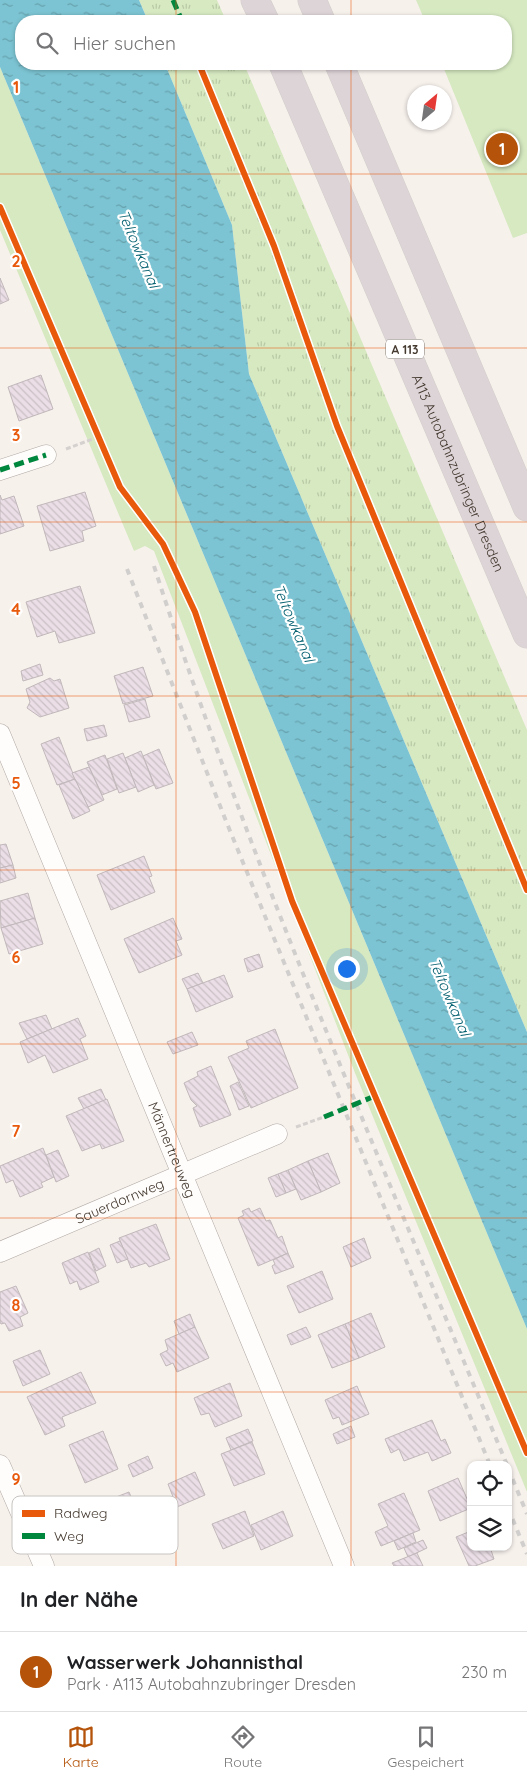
<!DOCTYPE html>
<html lang="de">
<head>
<meta charset="utf-8">
<style>
  :root { --surface:#fff; --page:#f6f6f6; --text:#202124; --muted:#757577; --line:#e0e0e0; --accent:#b45309 }
  body { margin:0; font-family:Quicksand,sans-serif; background:var(--page); color:var(--text) }
  .controls { position:absolute; right:15px; bottom:15px; display:grid; overflow:hidden; border-radius:10px; box-shadow:0 1px 4px #0004 }
  .controls button { width:45px; height:45px; display:grid; place-items:center; padding:0; border:0; border-bottom:1px solid var(--line); background:var(--surface); color:var(--text); font:25px sans-serif }
  .compass { position:absolute; left:407px; top:85px; width:45px; height:45px; border-radius:50%; background:var(--surface); box-shadow:0 1px 4px #0004; rotate:29deg }
  .you { position:absolute; left:346px; top:968px; width:18px; height:18px; margin:-12px; border:4px solid #fff; border-radius:50%; background:#1a73e8; box-shadow:0 0 0 8px #1a73e833 }
  .badge { display:grid; place-items:center; width:32px; height:32px; border-radius:50%; background:var(--accent); color:#fff; font-size:16px; font-weight:700 }
  .pin { position:absolute; translate:-50% -50%; border:2px solid #fff; box-shadow:0 1px 5px #0006 }
  .list { margin:0; padding:0; list-style:none }
  h2 { display:flex; justify-content:space-between; align-items:center; height:65px; margin:0; padding:0 20px; font-size:21px }
  h2 small { font-size:16px; font-weight:400; color:var(--muted) }
  .list li { display:grid; grid-template-columns:32px 1fr auto; gap:15px; align-items:center; box-sizing:border-box; height:80px; padding:0 20px; border-top:1px solid var(--line) }
  .list b { display:block; font-size:19px; white-space:nowrap }
  .list p { margin:0; font-size:16px; white-space:nowrap; color:var(--muted) }
  .list em { font-size:16px; font-style:normal; color:var(--muted) }
  .icon { flex:none; width:28px; height:28px; fill:none; stroke:currentColor; stroke-width:2; stroke-linecap:round; stroke-linejoin:round }
  .map { position:relative; flex:none; width:527px; height:1566px; overflow:hidden }
  .search { position:absolute; background:var(--surface); box-shadow:0 1px 4px #0004; left:15px; right:15px; top:15px; height:55px; display:flex; align-items:center; gap:12px; box-sizing:border-box; padding:0 18px; border-radius:20px; color:var(--muted); font-size:19px }
  .sheet { height:145px; background:var(--surface) }
  nav { display:flex; justify-content:space-around; align-items:center; box-sizing:border-box; height:70px; border-top:1px solid var(--line); background:var(--surface); font-size:14px; color:var(--muted) }
  nav a { display:grid; justify-items:center; gap:2px }
  nav .on { color:var(--accent) }
  .map>svg:first-child { display:block }
  .grass { fill:url(#grass-tufts) }
  .park { fill:#d6e9c1 }
  .water { fill:url(#water-ripples) }
  .building { fill:url(#building-back-hatch); stroke:#c0b8ba }
  .lines { fill:none; stroke-linecap:round; stroke-linejoin:round }
  .street-casing { stroke:#b1a9a3; stroke-width:21 }
  .highway-casing { stroke:#d3cfca; stroke-width:29 }
  .path { stroke:#d5d1cf; stroke-width:3; stroke-dasharray:5 2.5; stroke-linecap:butt }
  .street { stroke:#fefdfc; stroke-width:20 }
  .highway { stroke:#ddd4d8; stroke-width:28 }
  .rail { stroke:#d1cfcd; stroke-width:4; stroke-dasharray:6 6; stroke-linecap:butt }
  .quiet { stroke:#00873e; stroke-width:5; stroke-dasharray:10 5; stroke-linecap:butt }
  .cycleway-casing { stroke:#fff; stroke-width:9 }
  .cycleway { stroke:#e8590c; stroke-width:6 }
  .grid { fill:none; stroke:#e8590c; stroke-width:1; stroke-opacity:0.55 }
  .labels { text-anchor:middle; dominant-baseline:central; stroke-width:4.5; stroke-linejoin:round; paint-order:stroke }
  .shield { fill:#fff; stroke:#7c746d; stroke-width:1 }
  .shield-label { font-size:12px; font-weight:bold; fill:#44392f }
  .street-label { font-size:14px; fill:#44392f; stroke:#fff }
  .water-label { font-size:15px; font-style:italic; fill:#076272; stroke:#fff }
  .key { fill:#fff; stroke:#c7c4c1; stroke-width:1 }
  .key-label { font-size:14px; fill:#44392f }
  .grid-label { font-size:16px; text-anchor:middle; font-weight:bold; fill:#e8590c; stroke:#fff; stroke-width:4.5; stroke-linejoin:round; paint-order:stroke }
</style>
</head>
<body>
<div class="map">
<svg width="527" height="1566" viewBox="0 0 527 1566">
  <defs>
    <pattern id="grass-tufts" width="24" height="20" patternUnits="userSpaceOnUse" patternTransform="scale(1.25)"><rect width="24" height="20" fill="#d6e9c1"/><path d="M3 7l-1-3M5 7V3M7 7l1-3M15 17l-1-3M17 17v-4M19 17l1-3" fill="none" stroke="#b9c9a6"/></pattern>
    <pattern id="water-ripples" width="26" height="14" patternUnits="userSpaceOnUse" patternTransform="scale(1.25)"><rect width="26" height="14" fill="#7cc4d3"/><path d="M2 4q2-2 4 0t4 0M15 11q2-2 4 0t4 0" fill="none" stroke="#67a0ac"/></pattern>
    <pattern id="building-back-hatch" width="6" height="6" patternUnits="userSpaceOnUse" patternTransform="scale(1.25)"><rect width="6" height="6" fill="#ebdee6"/><path d="M-1 5l2 2M0 0l6 6M5-1l2 2" fill="none" stroke="#cbbfc6"/></pattern>
  </defs>
  <rect width="100%" height="100%" fill="#f7f1ec"/>
  <g class="grass">
    <polygon points="139,0 217,0 226,21 148,21"/>
    <polygon points="165,64 244,64 527,730 527,1032 249,374 232,225"/>
  </g>
  <g class="park">
    <polygon points="416,0 527,0 527,233 513,238 442,64 506,64 506,21 425,21"/>
    <polygon points="0,67 527,1329 527,1492 355,1073 154,551 145,546 134,551 0,230"/>
  </g>
  <polygon class="water" points="0,0 139,0 148,21 21,21 21,64 165,64 232,225 249,374 527,1032 527,1329 0,67"/>
  <g class="building">
    <polygon points="0,278 9,300 0,304"/>
    <polygon points="41,375 53,409 19,421 8,387"/>
    <polygon points="85,492 96,526 82,531 84,541 50,551 37,506"/>
    <polygon points="0,495 2,500 14,496 24,526 0,534"/>
    <polygon points="80,586 95,633 59,643 55,631 37,637 26,602"/>
    <polygon points="40,664 43,675 23,681 21,671"/>
    <polygon points="143,667 153,696 123,704 114,676"/>
    <polygon points="50,678 54,681 60,679 69,708 40,717 27,708 30,702 26,689"/>
    <polygon points="145,699 150,717 129,722 124,705"/>
    <polygon points="104,725 107,736 87,741 84,729"/>
    <polygon points="59,737 75,779 57,785 41,744"/>
    <polygon points="159,749 173,783 156,789 143,756"/>
    <polygon points="141,751 154,785 138,792 125,758"/>
    <polygon points="123,753 136,787 119,793 107,759"/>
    <polygon points="105,755 117,789 102,795 87,762"/>
    <polygon points="89,767 104,800 88,807 72,773"/>
    <polygon points="75,779 90,811 73,819 59,785"/>
    <polygon points="6,844 13,865 0,868 0,845"/>
    <polygon points="144,856 152,876 149,877 155,892 111,910 97,875"/>
    <polygon points="13,865 16,878 0,883 0,868"/>
    <polygon points="28,893 35,918 1,928 0,901"/>
    <polygon points="35,918 43,944 9,954 1,928"/>
    <polygon points="173,918 182,939 176,941 182,955 139,973 124,939"/>
    <polygon points="259,954 263,967 248,972 244,959"/>
    <polygon points="198,973 203,983 187,989 182,979"/>
    <polygon points="224,975 233,997 196,1012 187,989"/>
    <polygon points="46,1015 52,1029 27,1039 19,1023"/>
    <polygon points="78,1018 86,1036 80,1039 88,1059 53,1073 45,1055 28,1063 20,1042"/>
    <polygon points="275,1029 298,1088 251,1108 228,1057 249,1048 246,1041"/>
    <polygon points="192,1032 198,1045 173,1054 167,1042"/>
    <polygon points="211,1066 231,1115 200,1127 193,1108 197,1106 191,1100 184,1083 198,1076 197,1072"/>
    <polygon points="238,1082 249,1106 239,1110 230,1086"/>
    <polygon points="101,1089 106,1100 84,1109 78,1098"/>
    <polygon points="107,1099 124,1141 102,1149 100,1144 82,1151 66,1116"/>
    <polygon points="43,1148 54,1177 41,1183 43,1187 20,1197 13,1180 6,1183 0,1166"/>
    <polygon points="58,1150 69,1176 56,1182 46,1155"/>
    <polygon points="328,1153 340,1183 321,1192 308,1161"/>
    <polygon points="308,1161 321,1192 301,1200 288,1170"/>
    <polygon points="288,1170 296,1189 286,1193 278,1174"/>
    <polygon points="278,1174 286,1193 276,1197 268,1178"/>
    <polygon points="249,1208 251,1212 260,1208 266,1221 270,1220 278,1238 282,1236 288,1253 258,1266 238,1218 244,1215 242,1211"/>
    <polygon points="156,1224 170,1259 149,1267 146,1263 131,1268 119,1238"/>
    <polygon points="364,1238 371,1258 351,1267 343,1247"/>
    <polygon points="120,1241 128,1259 117,1263 110,1245"/>
    <polygon points="99,1248 106,1266 96,1271 89,1253"/>
    <polygon points="88,1252 99,1282 80,1290 77,1281 70,1284 62,1263"/>
    <polygon points="288,1253 294,1267 275,1274 272,1266 275,1264 273,1260"/>
    <polygon points="322,1271 333,1299 299,1313 287,1286"/>
    <polygon points="16,1286 28,1313 20,1317 23,1326 9,1331 5,1323 1,1324 0,1322 0,1292"/>
    <polygon points="371,1313 385,1347 359,1358 345,1324"/>
    <polygon points="190,1314 195,1327 179,1334 174,1321"/>
    <polygon points="345,1324 359,1358 332,1368 318,1335"/>
    <polygon points="195,1327 209,1358 177,1372 173,1363 166,1366 160,1354 168,1350 165,1340"/>
    <polygon points="306,1327 311,1337 291,1345 287,1335"/>
    <polygon points="40,1350 50,1374 23,1386 13,1361"/>
    <polygon points="81,1372 96,1403 62,1417 65,1426 45,1435 27,1397"/>
    <polygon points="230,1383 242,1416 215,1427 209,1413 201,1415 194,1398"/>
    <polygon points="357,1386 369,1414 342,1425 339,1417 333,1419 325,1400"/>
    <polygon points="432,1420 441,1441 445,1439 451,1453 432,1461 428,1452 404,1461 399,1449 391,1453 385,1439"/>
    <polygon points="351,1426 355,1437 337,1444 333,1434"/>
    <polygon points="248,1429 253,1441 231,1450 226,1438"/>
    <polygon points="103,1431 118,1469 85,1483 69,1445"/>
    <polygon points="252,1442 265,1474 234,1486 221,1454"/>
    <polygon points="148,1456 153,1468 133,1477 128,1465"/>
    <polygon points="195,1472 205,1495 177,1507 168,1484"/>
    <polygon points="458,1478 471,1508 440,1521 428,1491"/>
    <polygon points="129,1492 137,1510 101,1526 93,1506"/>
    <polygon points="404,1493 420,1530 381,1546 375,1532 388,1526 378,1504"/>
    <polygon points="245,1511 254,1536 223,1549 212,1524"/>
    <polygon points="283,1511 293,1536 261,1550 251,1525"/>
    <polygon points="471,1531 471,1547 490,1547 494,1559 475,1566 469,1566 456,1537"/>
    <polygon points="413,1533 416,1542 398,1550 394,1541"/>
    <polygon points="423,1540 427,1548 408,1557 404,1548"/>
    <polygon points="417,1553 423,1566 394,1566 392,1563"/>
  </g>
  <g class="lines">
    <g class="street-casing">
      <g id="street">
        <polyline points="0,470 46,455"/>
        <path id="s1" d="M0,734L344,1566"/>
        <path id="s2" d="M0,1252L277,1134"/>
        <polyline points="0,1465 44,1566"/>
      </g>
    </g>
    <g class="highway-casing">
      <g id="highway">
        <polyline points="255,0 265,21"/>
        <polyline points="312,0 321,21"/>
        <path id="s3" d="M283,64L527,634"/>
        <polyline points="339,64 527,507"/>
      </g>
    </g>
    <g class="path">
      <polyline points="0,212 1,211"/>
      <polyline points="66,449 98,437"/>
      <polyline points="296,1127 324,1117"/>
    </g>
    <use href="#street" class="street"/>
    <use href="#highway" class="highway"/>
    <g class="rail">
      <path d="M154,566C252,872 384,1167 507,1465"/>
      <polyline points="127,569 226,821 490,1465"/>
      <polyline points="508,1468 527,1514"/>
      <polyline points="508,1508 527,1554"/>
    </g>
    <g class="quiet">
      <polyline points="173,0 182,21"/>
      <polyline points="0,470 46,455"/>
      <polyline points="324,1117 375,1096"/>
    </g>
    <g class="cycleway-casing">
      <g id="cycleway">
        <polyline points="199,64 274,246 337,426 527,890"/>
        <polyline points="0,207 120,487 163,544 195,612 292,901 527,1453"/>
      </g>
    </g>
    <use href="#cycleway" class="cycleway"/>
  </g>
  <path class="grid" d="M176,0V21M351,0V21M176,64V1566M351,64V1566M0,174H527M0,348H527M0,522H527M0,696H527M0,870H527M0,1044H527M0,1218H527M0,1392H527"/>
  <g class="labels">
    <rect class="shield" x="386" y="339.5" width="38" height="19" rx="4"/>
    <g class="shield-label">
      <text x="405" y="349">A 113</text>
    </g>
    <g class="street-label">
      <text stroke="none"><textPath href="#s3" startOffset="445">A113 Autobahnzubringer Dresden</textPath></text>
      <text stroke="none"><textPath href="#s1" startOffset="450">Männertreuweg</textPath></text>
      <text stroke="none"><textPath href="#s2" startOffset="130">Sauerdornweg</textPath></text>
    </g>
    <g class="water-label">
      <text transform="translate(139 249) rotate(67)">Teltowkanal</text>
      <text transform="translate(294 623) rotate(67)">Teltowkanal</text>
      <text transform="translate(450 997) rotate(67)">Teltowkanal</text>
    </g>
  </g>
  <rect x="12" y="1496" width="166" height="58" rx="8" class="key"/>
  <rect x="22" y="1510" width="23" height="7" fill="#e8590c"/>
  <rect x="22" y="1533" width="23" height="6" fill="#00873e"/>
  <g class="key-label">
    <text x="54" y="1518">Radweg</text>
    <text x="54" y="1541">Weg</text>
  </g>
  <g class="grid-label">
    <text x="16" y="93">1</text>
    <text x="16" y="267">2</text>
    <text x="16" y="441">3</text>
    <text x="16" y="615">4</text>
    <text x="16" y="789">5</text>
    <text x="16" y="963">6</text>
    <text x="16" y="1137">7</text>
    <text x="16" y="1311">8</text>
    <text x="16" y="1485">9</text>
  </g>
</svg>
<div class="controls">
<button><svg class="icon" aria-label="locate" viewBox="0 0 24 24"><circle cx="12" cy="12" r="6"/><path d="M12 2v4M12 18v4M2 12h4M18 12h4"/></svg></button>
<button><svg class="icon" aria-label="layers" viewBox="0 0 24 24"><path d="M12 4l9 5-9 5-9-5zM3 14l9 5 9-5"/></svg></button>
</div>
<svg class="compass" viewBox="-18 -18 36 36"><path d="M0-13l5 13h-10z" fill="#e53935"/><path d="M0 13l5-13h-10z" fill="#757577"/></svg>
<div class="you"></div>
<div class="pin badge" style="left:502px;top:149px">1</div>
<div class="search"><svg class="icon" aria-label="search" viewBox="0 0 24 24"><circle cx="10" cy="10" r="6"/><path d="M15 15l6 6"/></svg>Hier suchen</div>
</div>
<section class="sheet">
<h2>In der Nähe<small></small></h2>
<ul class="list">
<li><span class="badge">1</span><div><b>Wasserwerk Johannisthal</b><p>Park · A113 Autobahnzubringer Dresden</p></div><em>230 m</em></li>
</ul>
</section>
<nav>
<a class="on"><svg class="icon" aria-label="map" viewBox="0 0 24 24"><path d="M3 6l6-2 6 2 6-2v14l-6 2-6-2-6 2zM9 4v14M15 6v14"/></svg>Karte</a>
<a><svg class="icon" aria-label="directions" viewBox="0 0 24 24"><path d="M12 3l9 9-9 9-9-9zM9 14v-3h6M13 9l2 2-2 2"/></svg>Route</a>
<a><svg class="icon" aria-label="saved" viewBox="0 0 24 24"><path d="M7 4h10v16l-5-4-5 4z"/></svg>Gespeichert</a>
</nav>
</body>
</html>
